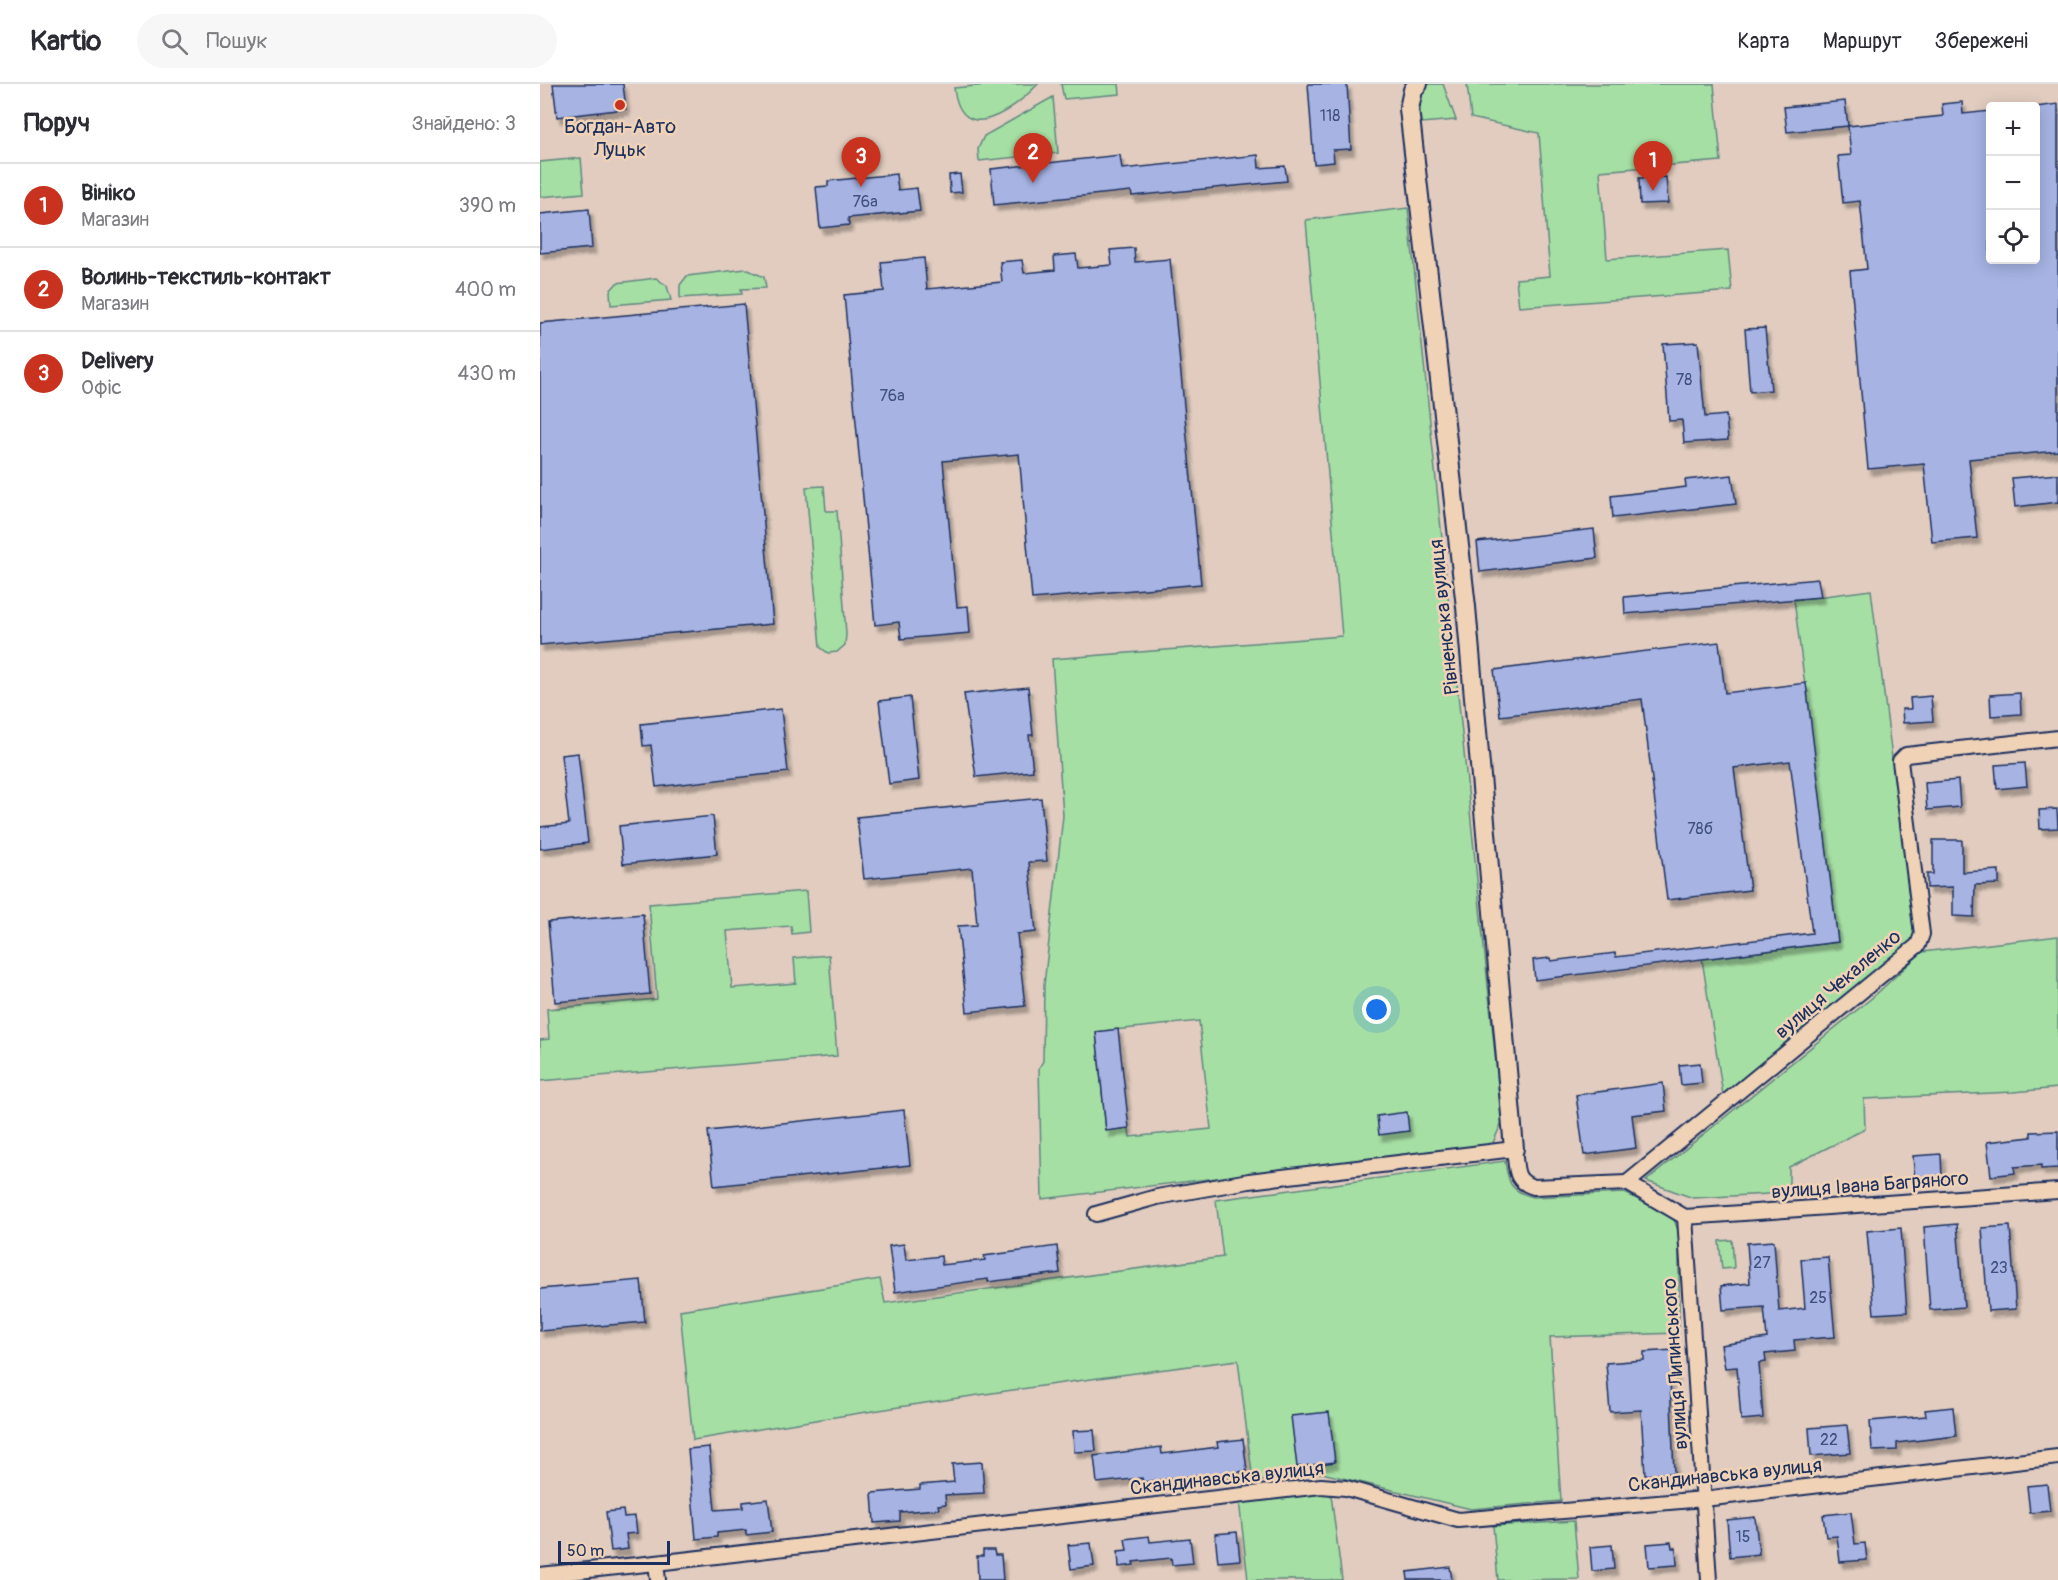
<!DOCTYPE html>
<html lang="uk">
<head>
<meta charset="utf-8">
<style>
  :root { --surface:#fff; --page:#f7f7f7; --text:#2b2b33; --muted:#7c7c81; --line:#e1e1e2; --accent:#c8321e }
  body { margin:0; font-family:Pangolin,sans-serif; background:var(--page); color:var(--text) }
  .controls { position:absolute; right:18px; top:18px; display:grid; overflow:hidden; border-radius:6px; box-shadow:0 3px 15px #0003 }
  .controls button { width:54px; height:54px; display:grid; place-items:center; padding:0; border:0; border-bottom:2px solid var(--line); background:var(--surface); color:var(--text); font:30px sans-serif }
  .scale { position:absolute; left:18px; bottom:15px; width:112px; box-sizing:border-box; padding-left:6px; border:3px solid #1b2f5e; border-top:0; font-size:16px; line-height:21px; white-space:nowrap; color:#1b2f5e; -webkit-text-stroke:4px #f0d2b6; paint-order:stroke }
  .you { position:absolute; left:837px; top:926px; width:21px; height:21px; margin:-15px; border:4px solid #fff; border-radius:50%; background:#1a73e8; box-shadow:0 0 0 9px #1a73e833 }
  .badge { display:grid; place-items:center; width:39px; height:39px; border-radius:50%; background:var(--accent); color:#fff; font-size:20px; font-weight:700 }
  .pin { position:absolute; translate:-50% -50px; filter:drop-shadow(0 2px 3px #0008) }
  .pin::after { content:''; position:absolute; top:32px; width:21px; height:18px; background:inherit; clip-path:polygon(0 0,100% 0,50% 100%) }
  .list { margin:0; padding:0; list-style:none }
  h2 { display:flex; justify-content:space-between; align-items:center; height:78px; margin:0; padding:0 24px; font-size:26px }
  h2 small { font-size:20px; font-weight:400; color:var(--muted) }
  .list li { display:grid; grid-template-columns:39px 1fr auto; gap:18px; align-items:center; box-sizing:border-box; height:84px; padding:0 24px; border-top:2px solid var(--line) }
  .list b { display:block; font-size:22px; white-space:nowrap }
  .list p { margin:0; font-size:20px; white-space:nowrap; color:var(--muted) }
  .list em { font-size:20px; font-style:normal; color:var(--muted) }
  .icon { flex:none; width:33px; height:33px; fill:none; stroke:currentColor; stroke-width:2; stroke-linecap:round; stroke-linejoin:round }
  .map { position:relative; flex:none; width:1518px; height:1496px; overflow:hidden }
  header { display:flex; align-items:center; gap:36px; box-sizing:border-box; height:84px; padding:0 30px; background:var(--surface); border-bottom:2px solid var(--line) }
  header strong { font-size:28px }
  nav { display:flex; gap:33px; margin-inline-start:auto; font-size:21px }
  .search { width:420px; height:54px; background:var(--page); display:flex; align-items:center; gap:15px; box-sizing:border-box; padding:0 21px; border-radius:33px; color:var(--muted); font-size:22px }
  main { display:flex }
  aside { flex:1; background:var(--surface) }
  .map>svg:first-child { display:block }
  .green { fill:#a6dfa3; stroke:#608780; stroke-width:1.5; fill-rule:evenodd }
  .building { fill:#a6b3e3; stroke:#1b2f5e; stroke-width:1.5; filter:url(#shadow) }
  .lines { fill:none; stroke-linecap:round; stroke-linejoin:round }
  .street-casing { stroke:#1b2f5e; stroke-width:18 }
  .secondary-casing { stroke:#1b2f5e; stroke-width:22 }
  .street { stroke:#f0d2b6; stroke-width:14 }
  .secondary { stroke:#f0d2b6; stroke-width:18 }
  .poi-dot { fill:#c8321e; stroke:#f0d2b6; stroke-width:2 }
  .labels { text-anchor:middle; dominant-baseline:central; stroke-width:5; stroke-linejoin:round; paint-order:stroke }
  .number-label { font-size:16px; fill:#3e507f }
  .poi-label { font-size:20px; fill:#1b2f5e; stroke:#f0d2b6 }
  .street-label { font-size:20px; fill:#1b2f5e; stroke:#f0d2b6 }
</style>
</head>
<body>
<header>
<strong>Kartio</strong>
<div class="search"><svg class="icon" aria-label="search" viewBox="0 0 24 24"><circle cx="10" cy="10" r="6"/><path d="M15 15l6 6"/></svg>Пошук</div>
<nav><a>Карта</a><a>Маршрут</a><a>Збережені</a></nav>
</header>
<main>
<aside>
<h2>Поруч<small>Знайдено: 3</small></h2>
<ul class="list">
<li><span class="badge">1</span><div><b>Вініко</b><p>Магазин</p></div><em>390 m</em></li>
<li><span class="badge">2</span><div><b>Волинь-текстиль-контакт</b><p>Магазин</p></div><em>400 m</em></li>
<li><span class="badge">3</span><div><b>Delivery</b><p>Офіс</p></div><em>430 m</em></li>
</ul>
</aside>
<div class="map">
<svg width="1518" height="1496" viewBox="0 0 1518 1496">
  <defs>
    <filter id="shadow"><feDropShadow dx="3.5" dy="6" stdDeviation="1.5" flood-color="#0004"/></filter>
  </defs>
  <rect width="100%" height="100%" fill="#e1ccbf"/>
  <filter id="ink" filterUnits="userSpaceOnUse"><feTurbulence type="fractalNoise" baseFrequency=".0167" numOctaves="2"/><feDisplacementMap in="SourceGraphic" scale="12" xChannelSelector="R" yChannelSelector="G"/><feConvolveMatrix kernelMatrix="1 2 1 2 8 2 1 2 1" color-interpolation-filters="sRGB"/></filter>
  <g filter="url(#ink)">
    <g class="green">
      <path d="M457,0H498C474,25 422,65 414,4Z"/>
      <polygon points="521,0 579,0 580,10 524,15"/>
      <path d="M888,0H903L916,36L881,39C879,23 878,13 888,0Z"/>
      <polygon points="927,0 1174,0 1181,77 1060,87 1067,175 1188,166 1192,207 979,223 976,195 1010,192 999,49 931,34"/>
      <polygon points="513,13 518,69 439,77 438,65 444,52"/>
      <polygon points="41,74 44,109 0,113 0,78"/>
      <path d="M868,124L962,1038L952,1061L502,1115L499,984L503,977L504,901L523,732L512,575L802,552L766,136ZM659,937L671,1045L590,1053L589,1044L566,1046L556,948Z"/>
      <polygon points="206,185 224,193 226,204 201,205 202,210 140,214 140,201 147,192"/>
      <polygon points="116,194 127,202 131,216 71,221 70,207 77,199"/>
      <polygon points="284,402 286,427 297,427 306,550 305,561 297,568 288,569 280,563 266,403"/>
      <polygon points="1331,506 1374,850 1372,856 1183,1011 1162,875 1298,858 1254,516"/>
      <polygon points="266,807 269,848 252,850 251,842 187,847 192,904 256,899 254,874 289,871 297,972 0,997 0,956 9,955 7,925 117,915 109,820"/>
      <polygon points="1518,852 1518,1004 1473,1008 1324,1015 1325,1045 1249,1083 1249,1109 1153,1114 1106,1097 1333,913 1382,868"/>
      <path d="M965,1077C968,1099 970,1107 993,1113L1085,1109L1133,1133L1139,1149V1249L1010,1253L1021,1417L931,1425L782,1389L713,1398L698,1276C516,1298 334,1326 153,1356L140,1226L340,1195L345,1219L683,1173L676,1116Z"/>
      <polygon points="1192,1156 1194,1184 1182,1185 1179,1157"/>
      <polygon points="782,1408 791,1411 802,1496 708,1496 699,1416"/>
      <polygon points="1034,1437 1039,1495 958,1496 953,1442"/>
    </g>
    <g class="building">
      <polygon points="13,0 83,0 86,25 17,33"/>
      <polygon points="768,0 807,0 811,65 793,66 794,78 774,80"/>
      <polygon points="1305,17 1308,42 1247,48 1244,23"/>
      <polygon points="1422,18 1423,30 1450,27 1450,176 1496,176 1496,23 1518,20 1518,367 1429,375 1437,454 1392,458 1384,380 1328,385 1310,187 1327,185 1320,117 1303,119 1298,72 1311,71 1308,42 1403,32 1402,20"/>
      <polygon points="580,71 582,85 718,71 719,84 745,82 747,97 592,112 591,107 454,121 451,85"/>
      <polygon points="356,90 358,106 377,104 380,127 308,134 309,141 280,144 276,103 288,102 288,97"/>
      <polygon points="420,90 422,108 410,109 409,91"/>
      <polygon points="1126,93 1128,119 1100,120 1099,94"/>
      <polygon points="49,125 52,164 0,169 0,130"/>
      <polygon points="594,164 595,178 630,175 661,500 492,515 479,370 403,377 417,523 428,522 430,549 361,555 359,538 335,541 304,211 344,207 341,178 384,174 387,205 462,198 460,178 482,176 484,189 515,186 514,172 536,170 538,184 572,181 570,166"/>
      <polygon points="204,220 233,540 0,561 0,239"/>
      <polygon points="1225,244 1231,306 1210,308 1205,245"/>
      <polygon points="1158,258 1165,333 1186,331 1188,356 1144,359 1142,336 1129,337 1123,260"/>
      <polygon points="1518,390 1518,418 1475,423 1472,394"/>
      <polygon points="1192,391 1196,420 1073,434 1071,412 1146,403 1145,396"/>
      <polygon points="1054,445 1057,474 940,488 937,458"/>
      <polygon points="1278,495 1281,513 1085,530 1084,513"/>
      <polygon points="1179,558 1185,609 1266,599 1298,858 995,896 993,876 1010,874 1011,877 1075,869 1076,873 1272,849 1250,677 1194,684 1210,806 1127,816 1102,615 960,632 954,586"/>
      <polygon points="488,603 493,651 489,651 493,687 436,693 424,610"/>
      <polygon points="1480,609 1481,630 1451,632 1450,611"/>
      <polygon points="1391,612 1393,637 1363,639 1362,625 1371,625 1370,614"/>
      <polygon points="370,613 379,696 349,700 339,617"/>
      <polygon points="241,625 248,688 116,703 111,661 103,662 101,640"/>
      <polygon points="38,669 48,759 0,765 0,743 29,740 21,671"/>
      <polygon points="1485,679 1487,702 1457,705 1455,681"/>
      <polygon points="1418,696 1420,723 1387,726 1385,699"/>
      <polygon points="501,714 507,777 489,778 496,848 477,850 485,922 427,928 418,842 437,841 432,784 324,795 317,733"/>
      <polygon points="1517,725 1518,744 1500,745 1499,726"/>
      <polygon points="173,732 177,770 83,780 79,742"/>
      <polygon points="1393,756 1422,756 1422,788 1459,786 1459,800 1435,801 1434,833 1413,832 1413,803 1387,804 1387,790 1393,790"/>
      <polygon points="103,830 110,910 15,918 8,838"/>
      <polygon points="578,945 589,1044 566,1047 556,948"/>
      <polygon points="1160,979 1162,999 1141,1001 1139,981"/>
      <polygon points="1123,999 1126,1027 1092,1031 1096,1064 1044,1071 1036,1011"/>
      <polygon points="364,1026 370,1081 174,1102 168,1047"/>
      <polygon points="867,1028 869,1047 839,1051 837,1032"/>
      <polygon points="1518,1047 1518,1084 1501,1085 1501,1081 1474,1083 1475,1089 1451,1092 1447,1058 1491,1053 1491,1048"/>
      <polygon points="1401,1070 1402,1094 1375,1096 1373,1072"/>
      <polygon points="1417,1140 1424,1223 1390,1226 1384,1143"/>
      <polygon points="1470,1142 1476,1225 1448,1227 1442,1144"/>
      <polygon points="1361,1144 1367,1228 1334,1230 1327,1147"/>
      <polygon points="1234,1157 1239,1227 1265,1224 1261,1175 1288,1173 1295,1253 1254,1256 1255,1267 1225,1270 1226,1278 1219,1279 1223,1334 1201,1336 1197,1283 1185,1284 1181,1261 1227,1254 1224,1223 1183,1226 1181,1202 1210,1199 1207,1159"/>
      <polygon points="364,1160 366,1176 401,1172 402,1181 445,1176 444,1172 517,1162 520,1189 448,1198 448,1195 355,1208 349,1162"/>
      <polygon points="101,1196 105,1238 0,1247 0,1205"/>
      <polygon points="1134,1266 1136,1295 1130,1295 1134,1389 1105,1391 1101,1326 1070,1328 1066,1279 1104,1276 1104,1268"/>
      <polygon points="1413,1323 1416,1352 1357,1359 1357,1366 1332,1367 1330,1337 1386,1332 1385,1326"/>
      <polygon points="789,1328 795,1378 757,1383 751,1332"/>
      <polygon points="1307,1341 1310,1369 1271,1372 1269,1344"/>
      <polygon points="554,1346 556,1367 534,1368 533,1347"/>
      <polygon points="703,1355 707,1387 603,1398 602,1394 557,1399 554,1372 621,1363 622,1370 678,1363 677,1358"/>
      <polygon points="169,1363 175,1426 203,1424 203,1418 228,1415 232,1448 206,1451 206,1446 177,1449 177,1453 156,1455 148,1365"/>
      <polygon points="442,1378 444,1409 405,1411 406,1420 398,1421 399,1425 360,1428 360,1437 334,1439 332,1409 380,1405 380,1401 414,1398 412,1380"/>
      <polygon points="1507,1400 1510,1427 1490,1429 1487,1402"/>
      <polygon points="83,1426 84,1433 95,1432 97,1449 86,1450 88,1465 71,1467 66,1428"/>
      <polygon points="1311,1428 1315,1460 1325,1459 1327,1476 1300,1478 1297,1452 1286,1453 1283,1431"/>
      <polygon points="1215,1433 1219,1470 1190,1473 1187,1436"/>
      <polygon points="697,1448 700,1476 678,1478 675,1450"/>
      <polygon points="609,1452 610,1458 650,1454 653,1479 632,1481 631,1474 593,1478 594,1481 579,1483 578,1467 587,1466 585,1455"/>
      <polygon points="1131,1458 1132,1464 1136,1464 1137,1481 1109,1483 1107,1460"/>
      <polygon points="551,1459 554,1482 531,1485 528,1461"/>
      <polygon points="1072,1461 1074,1485 1052,1487 1050,1463"/>
      <polygon points="443,1466 454,1466 455,1471 461,1471 463,1496 438,1496 437,1472 443,1472"/>
      <polygon points="910,1483 912,1496 868,1496 867,1488"/>
    </g>
    <g class="lines">
      <g class="street-casing">
        <g id="street">
          <polyline points="1087,1099 1378,861 1382,850 1360,677 1366,671 1518,654"/>
          <path d="M556,1130L617,1113L709,1097L974,1065C977,1084 973,1097 994,1103L1087,1099L1145,1133"/>
          <polyline points="1145,1133 1518,1107"/>
          <polyline points="1145,1133 1169,1496"/>
          <polyline points="116,1479 118,1496"/>
          <polyline points="0,1491 116,1479 781,1402 806,1404 918,1436 1164,1415 1518,1373"/>
        </g>
      </g>
      <g class="secondary-casing">
        <polyline id="secondary" points="878,0 873,6 869,25 926,523 974,1065"/>
      </g>
      <use href="#street" class="street"/>
      <use href="#secondary" class="secondary"/>
    </g>
  </g>
  <circle class="poi-dot" cx="80" cy="21" r="6"/>
  <g class="labels">
    <g class="number-label">
      <text x="790" y="32">118</text>
      <text x="325" y="118">76а</text>
      <text x="1144" y="296">78</text>
      <text x="352" y="312">76а</text>
      <text x="1160" y="745">78б</text>
      <text x="1222" y="1179">27</text>
      <text x="1459" y="1184">23</text>
      <text x="1278" y="1214">25</text>
      <text x="1289" y="1356">22</text>
      <text x="1203" y="1453">15</text>
    </g>
    <g class="poi-label">
      <text x="80" y="42">Богдан-Авто<tspan x="80" dy="23">Луцьк</tspan></text>
    </g>
    <g class="street-label">
      <text transform="translate(904 533) rotate(-96)">Рівненська вулиця</text>
      <text transform="translate(1298 900) rotate(-40)">вулиця Чекаленко</text>
      <text transform="translate(1330 1101) rotate(-4)">вулиця Івана Багряного</text>
      <text transform="translate(1135 1280) rotate(-94)">вулиця Липинського</text>
      <text transform="translate(1185 1391) rotate(-6)">Скандинавська вулиця</text>
      <text transform="translate(687 1394) rotate(-6)">Скандинавська вулиця</text>
    </g>
  </g>
</svg>
<div class="controls">
<button>+</button>
<button>−</button>
<button><svg class="icon" aria-label="locate" viewBox="0 0 24 24"><circle cx="12" cy="12" r="6"/><path d="M12 2v4M12 18v4M2 12h4M18 12h4"/></svg></button>
</div>
<div class="scale">50 m</div>
<div class="you"></div>
<div class="pin badge" style="left:1113px;top:107px">1</div>
<div class="pin badge" style="left:493px;top:99px">2</div>
<div class="pin badge" style="left:321px;top:103px">3</div>
</div>
</main>
</body>
</html>
